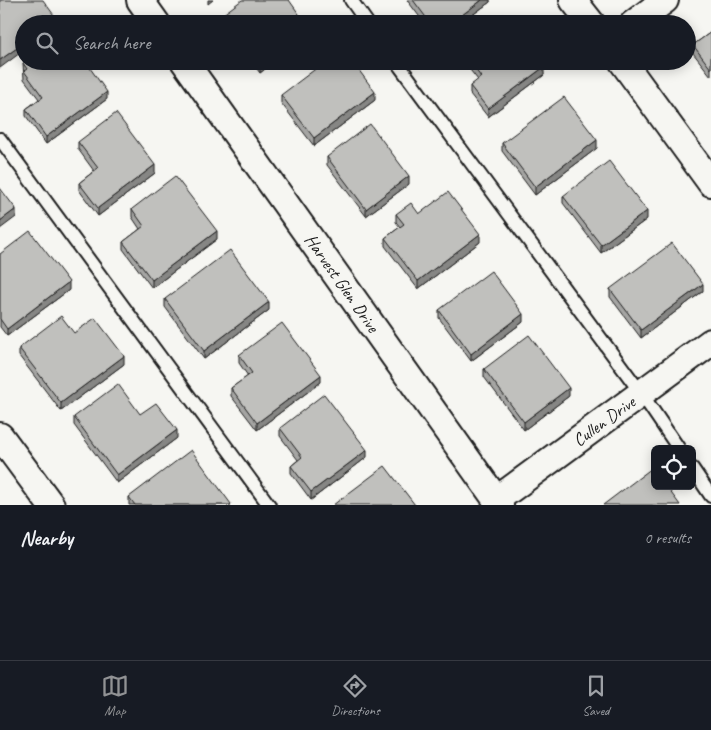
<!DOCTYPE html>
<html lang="en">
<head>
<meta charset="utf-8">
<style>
  :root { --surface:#171b24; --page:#20242c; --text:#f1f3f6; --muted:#9ea1a6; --line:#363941; --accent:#919294 }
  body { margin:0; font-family:Caveat,sans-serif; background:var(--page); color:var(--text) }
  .controls { position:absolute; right:15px; bottom:15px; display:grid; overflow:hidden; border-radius:8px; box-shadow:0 2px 12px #0003 }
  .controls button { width:45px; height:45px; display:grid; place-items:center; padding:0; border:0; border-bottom:1px solid var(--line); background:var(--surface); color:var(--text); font:25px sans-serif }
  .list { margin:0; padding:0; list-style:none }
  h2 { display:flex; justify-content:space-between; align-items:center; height:65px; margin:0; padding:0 20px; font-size:21px }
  h2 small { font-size:16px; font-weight:400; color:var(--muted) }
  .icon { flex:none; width:28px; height:28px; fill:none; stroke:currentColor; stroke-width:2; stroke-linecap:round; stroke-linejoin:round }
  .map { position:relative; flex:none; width:711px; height:505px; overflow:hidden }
  .search { position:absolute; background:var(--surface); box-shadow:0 2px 12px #0003; left:15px; right:15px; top:15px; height:55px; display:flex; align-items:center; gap:12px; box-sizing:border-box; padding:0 18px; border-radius:28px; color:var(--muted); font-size:19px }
  .sheet { height:155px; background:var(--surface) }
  nav { display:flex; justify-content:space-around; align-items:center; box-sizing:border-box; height:70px; border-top:1px solid var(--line); background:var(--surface); font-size:14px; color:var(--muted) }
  nav a { display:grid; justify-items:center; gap:2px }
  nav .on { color:var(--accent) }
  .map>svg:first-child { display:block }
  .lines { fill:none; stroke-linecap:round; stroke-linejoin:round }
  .lane-casing { stroke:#1c1c1c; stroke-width:16 }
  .street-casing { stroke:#1c1c1c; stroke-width:30 }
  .lane { stroke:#f6f6f2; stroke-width:12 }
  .street { stroke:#f6f6f2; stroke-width:26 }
  .wall { fill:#a5a5a3; stroke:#1c1c1c }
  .shaded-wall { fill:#868684; stroke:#1c1c1c }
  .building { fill:#c0c0bd; stroke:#1c1c1c }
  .labels { text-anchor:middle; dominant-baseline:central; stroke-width:4; stroke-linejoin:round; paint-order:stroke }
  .street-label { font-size:18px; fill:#1c1c1c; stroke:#f6f6f2 }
</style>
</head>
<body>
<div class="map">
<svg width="711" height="505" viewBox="0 0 711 505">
  <rect width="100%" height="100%" fill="#f6f6f2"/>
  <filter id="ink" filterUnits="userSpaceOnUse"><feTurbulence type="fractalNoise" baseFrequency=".02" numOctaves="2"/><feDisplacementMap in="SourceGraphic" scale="10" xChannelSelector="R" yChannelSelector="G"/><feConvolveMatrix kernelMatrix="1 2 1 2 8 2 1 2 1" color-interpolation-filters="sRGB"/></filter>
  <g filter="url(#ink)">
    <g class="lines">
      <g class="lane-casing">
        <g id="lane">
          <polyline points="351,0 368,24"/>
          <polyline points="396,61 641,393 679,449"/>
          <polyline points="0,139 269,505"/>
          <polyline points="692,468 711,496"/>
        </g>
      </g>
      <g class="street-casing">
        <g id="street">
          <polyline points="140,0 157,24"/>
          <polyline points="573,0 592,24"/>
          <polyline points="633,24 665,0"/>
          <polyline points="184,61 500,505"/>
          <polyline points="622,61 711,183"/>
          <polyline points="0,436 51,505"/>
          <polyline points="496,500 711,342"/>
        </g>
      </g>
      <use href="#lane" class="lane"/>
      <use href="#street" class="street"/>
    </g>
    <g class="wall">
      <polygon points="407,0 490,0 490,2 460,24 425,24"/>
      <polygon points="222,15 306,24 223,24 222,22"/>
      <polygon points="711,32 711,76 693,53 693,45"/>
      <polygon points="251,61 275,61 260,73"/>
      <polygon points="463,61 540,61 544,75 488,117 470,94 470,86 478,80"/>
      <polygon points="23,63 107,99 46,144 26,116 26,109 39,99 24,79"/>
      <polygon points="281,95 375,100 314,146 281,103"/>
      <polygon points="78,142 155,173 98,216 79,190 79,183 94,171 78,149"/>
      <polygon points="502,143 597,148 535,195 502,151"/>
      <polygon points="327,157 409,184 366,216 327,165"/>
      <polygon points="563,196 647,219 601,253 563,203"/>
      <polygon points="132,209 217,239 152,288 123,249 123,242 140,229 132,217"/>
      <polygon points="396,214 419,214 480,242 418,289 385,246 385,238 400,227 396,222"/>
      <polygon points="0,254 69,290 7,336 0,327"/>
      <polygon points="610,289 703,291 641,338 610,297"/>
      <polygon points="165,299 269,310 204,359 165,307"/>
      <polygon points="439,310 523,322 471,361 439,318"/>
      <polygon points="74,333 124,364 61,411 19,356 19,348"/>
      <polygon points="239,355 321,382 257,430 231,396 231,388 248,376 239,363"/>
      <polygon points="484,369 569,396 524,430 484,377"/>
      <polygon points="140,414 177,438 117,483 74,425 74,417"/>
      <polygon points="280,428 367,457 311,500 291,473 291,466 298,460 280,436"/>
      <polygon points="129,497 231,505 129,505"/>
    </g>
    <g class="shaded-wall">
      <polygon points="208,0 213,0 208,4"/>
      <polygon points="482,0 490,0 490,2 460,24 450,24"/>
      <polygon points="56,18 56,24 49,24"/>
      <polygon points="24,43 24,50 0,68 0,60"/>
      <polygon points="265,61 275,61 260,73 260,65"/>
      <polygon points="544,67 544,75 488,117 488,109"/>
      <polygon points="107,92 107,99 46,144 46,137"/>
      <polygon points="375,92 375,100 314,146 314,138"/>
      <polygon points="597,140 597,148 535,195 535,187"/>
      <polygon points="155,165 155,173 98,216 98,208"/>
      <polygon points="409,176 409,184 366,216 366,209"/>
      <polygon points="16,209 16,217 0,229 0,221"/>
      <polygon points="647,211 647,219 601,253 601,245"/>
      <polygon points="217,231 217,239 152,288 152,280"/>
      <polygon points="480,234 480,242 418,289 418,281"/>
      <polygon points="69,282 69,290 7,336 7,329"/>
      <polygon points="703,284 703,291 641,338 641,330"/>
      <polygon points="269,302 269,310 204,359 204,351"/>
      <polygon points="523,314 523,322 471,361 471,354"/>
      <polygon points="124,356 124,364 61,411 61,403"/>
      <polygon points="321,375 321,382 257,430 257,423"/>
      <polygon points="569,388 569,396 524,430 524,422"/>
      <polygon points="177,430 177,438 117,483 117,475"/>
      <polygon points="367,450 367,457 311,500 311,492"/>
    </g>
    <g class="building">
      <polygon points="0,0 43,0 56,18 49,24 24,24 24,43 0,60"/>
      <polygon points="242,0 289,0 306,24 229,24 222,15"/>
      <polygon points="413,0 482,0 450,24 431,24"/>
      <polygon points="504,14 511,24 492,24"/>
      <polygon points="711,32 711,69 693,45"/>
      <polygon points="25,61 85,61 107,92 46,137 26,109 43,97 24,71 27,69 23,63"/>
      <polygon points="257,61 265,61 260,65"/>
      <polygon points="326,61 352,61 375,92 314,138 281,95"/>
      <polygon points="469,61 540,61 544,67 488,109 470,86 481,77"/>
      <polygon points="564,97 597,140 535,187 502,143"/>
      <polygon points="116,113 155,165 98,208 79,183 98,168 78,142"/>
      <polygon points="370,124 409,176 366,209 327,157"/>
      <polygon points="609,161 647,211 601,245 563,196"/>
      <polygon points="175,176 217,231 152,280 123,242 144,226 132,209"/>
      <polygon points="0,188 16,209 0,221"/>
      <polygon points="448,192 480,234 418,281 385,238 404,224 396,214 411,203 419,214"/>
      <polygon points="30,231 69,282 7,329 0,319 0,254"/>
      <polygon points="672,243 703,284 641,330 610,289"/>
      <polygon points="230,250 269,302 204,351 165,299"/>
      <polygon points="491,271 523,314 471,354 439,310"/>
      <polygon points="61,316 74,333 95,318 124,356 61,403 19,348"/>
      <polygon points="282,323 321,375 257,423 231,388 252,373 239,355"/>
      <polygon points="529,335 569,388 524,422 484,369"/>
      <polygon points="118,384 140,414 156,403 177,430 117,475 74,417"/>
      <polygon points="324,394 367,450 311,492 291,466 302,457 280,428"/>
      <polygon points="191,450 231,504 230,505 135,505 129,497"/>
      <polygon points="385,466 415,505 333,505"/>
      <polygon points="652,468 655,471 655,486 666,486 680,505 603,505"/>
    </g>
  </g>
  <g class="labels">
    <g class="street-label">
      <text transform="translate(342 283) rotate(55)">Harvest Glen Drive</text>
      <text transform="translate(604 421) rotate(-36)">Cullen Drive</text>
    </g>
  </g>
</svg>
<div class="controls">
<button><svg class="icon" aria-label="locate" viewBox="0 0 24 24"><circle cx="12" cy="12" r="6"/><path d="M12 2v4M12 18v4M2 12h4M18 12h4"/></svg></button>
</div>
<div class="search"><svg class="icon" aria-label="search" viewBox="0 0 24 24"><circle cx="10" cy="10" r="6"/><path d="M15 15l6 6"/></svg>Search here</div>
</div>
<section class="sheet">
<h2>Nearby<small>0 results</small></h2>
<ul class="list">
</ul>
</section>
<nav>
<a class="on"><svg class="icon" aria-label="map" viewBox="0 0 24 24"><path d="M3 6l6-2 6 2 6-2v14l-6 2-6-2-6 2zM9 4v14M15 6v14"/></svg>Map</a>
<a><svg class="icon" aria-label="directions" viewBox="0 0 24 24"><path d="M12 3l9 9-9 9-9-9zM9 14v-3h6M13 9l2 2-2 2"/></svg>Directions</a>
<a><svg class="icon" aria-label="saved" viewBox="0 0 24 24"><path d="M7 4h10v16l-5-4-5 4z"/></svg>Saved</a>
</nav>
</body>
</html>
